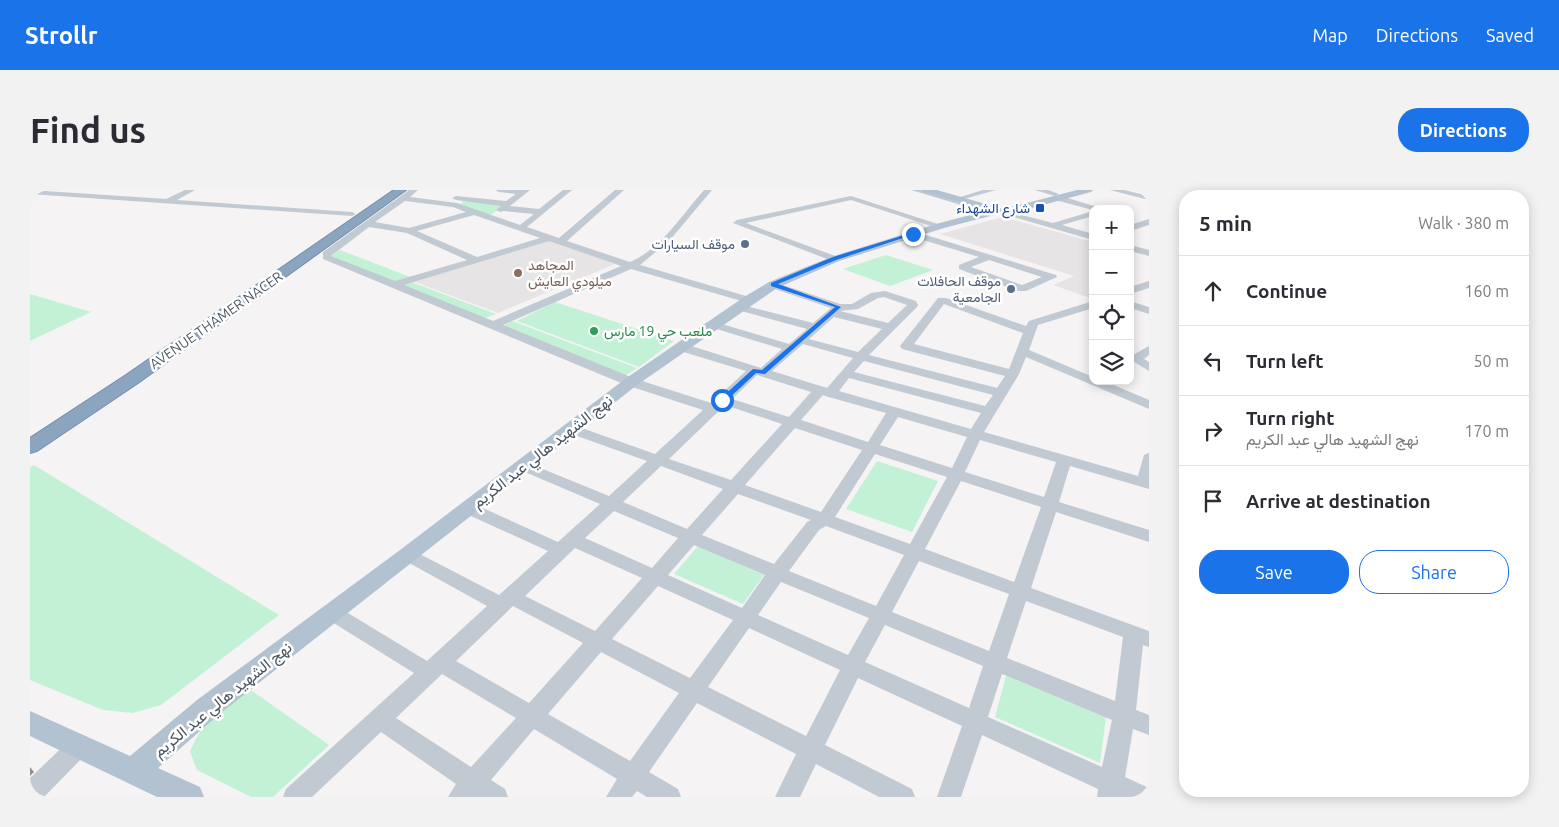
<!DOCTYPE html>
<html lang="en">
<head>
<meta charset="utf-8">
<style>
  :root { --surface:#fff; --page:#f2f2f3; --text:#2b2b33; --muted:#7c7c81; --line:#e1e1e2; --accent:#1a73e8 }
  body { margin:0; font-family:Ubuntu,Vazirmatn,sans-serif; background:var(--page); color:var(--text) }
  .controls { position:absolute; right:15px; top:15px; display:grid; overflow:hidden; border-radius:10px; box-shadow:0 2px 12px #0003 }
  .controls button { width:45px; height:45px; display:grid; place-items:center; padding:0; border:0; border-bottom:1px solid var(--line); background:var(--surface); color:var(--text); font:25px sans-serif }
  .stop { position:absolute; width:15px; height:15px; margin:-11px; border:4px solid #1a73e8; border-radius:50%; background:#fff }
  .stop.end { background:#1a73e8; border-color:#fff; box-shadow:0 1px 5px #0008 }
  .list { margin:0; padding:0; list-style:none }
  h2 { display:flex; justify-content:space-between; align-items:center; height:65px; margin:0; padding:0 20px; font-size:21px }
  h2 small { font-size:16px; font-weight:400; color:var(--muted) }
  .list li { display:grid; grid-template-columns:32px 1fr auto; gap:15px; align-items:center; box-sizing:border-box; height:70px; padding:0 20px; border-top:1px solid var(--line) }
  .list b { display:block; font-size:19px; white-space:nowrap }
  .list p { margin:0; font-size:16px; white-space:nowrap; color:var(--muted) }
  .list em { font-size:16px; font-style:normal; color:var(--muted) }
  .actions { display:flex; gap:10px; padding:15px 20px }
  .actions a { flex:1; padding:11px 0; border:1px solid var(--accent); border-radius:20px; text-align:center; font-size:18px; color:var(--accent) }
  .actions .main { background:var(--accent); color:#fff }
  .icon { flex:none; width:28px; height:28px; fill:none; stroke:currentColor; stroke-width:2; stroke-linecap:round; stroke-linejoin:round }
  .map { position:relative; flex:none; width:1119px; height:607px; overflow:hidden; border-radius:20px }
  header { display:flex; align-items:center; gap:30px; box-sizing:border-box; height:70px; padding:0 25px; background:var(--accent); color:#fff }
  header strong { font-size:24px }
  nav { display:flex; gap:28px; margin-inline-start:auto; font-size:18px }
  .intro { display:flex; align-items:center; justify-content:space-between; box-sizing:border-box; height:120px; padding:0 30px }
  h1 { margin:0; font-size:35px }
  .button { padding:12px 22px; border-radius:20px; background:var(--accent); color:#fff; font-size:18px; font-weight:700 }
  main { display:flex; gap:30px; padding:0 30px }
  aside { flex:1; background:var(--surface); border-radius:20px; box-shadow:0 2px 12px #0003 }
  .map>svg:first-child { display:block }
  .education { fill:#e6e4e5 }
  .green { fill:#c3f1d5 }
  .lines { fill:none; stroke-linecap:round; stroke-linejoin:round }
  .highway-casing { stroke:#7690ad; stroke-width:2 }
  .minor { fill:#c1cad2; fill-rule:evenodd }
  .major { fill:#b3c2d1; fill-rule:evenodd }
  .highway { fill:#8ba5c1; fill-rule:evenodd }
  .shaded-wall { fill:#909195 }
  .route { fill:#1a73e8 }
  .transit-dot { fill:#1a4fb4; stroke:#fff; stroke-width:2 }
  .service-dot { fill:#5c6f8a; stroke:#fff; stroke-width:2 }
  .education-dot { fill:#8d6e63; stroke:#fff; stroke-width:2 }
  .leisure-dot { fill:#2e9e5b; stroke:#fff; stroke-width:2 }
  .labels { text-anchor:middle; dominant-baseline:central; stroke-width:5; stroke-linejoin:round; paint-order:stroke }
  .far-transit-label { font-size:14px; fill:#164399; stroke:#fff; text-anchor:end }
  .far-service-label { font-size:14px; fill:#4e5e75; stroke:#fff; text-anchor:end }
  .far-education-label { font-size:14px; fill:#785e54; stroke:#fff; text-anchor:start }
  .far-street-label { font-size:14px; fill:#4a5661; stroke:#fff }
  .far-leisure-label { font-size:14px; fill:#27864d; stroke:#fff; text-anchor:start }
  .street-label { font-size:16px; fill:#4a5661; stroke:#fff }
</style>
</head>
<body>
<header>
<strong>Strollr</strong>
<nav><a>Map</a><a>Directions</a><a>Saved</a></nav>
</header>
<div class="intro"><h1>Find us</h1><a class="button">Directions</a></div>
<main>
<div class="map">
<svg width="1119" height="607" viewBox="0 0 1119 607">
  <rect width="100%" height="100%" fill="#f5f3f3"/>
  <g class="education">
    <polygon points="973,27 1063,52 1063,107 1060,108 1023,95 1044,86 910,44"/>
    <polygon points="517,50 585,74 468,123 385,92"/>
  </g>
  <g class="green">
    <polygon points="435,9 476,14 461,25 429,16"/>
    <polygon points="310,60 383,88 366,94 300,67"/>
    <polygon points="856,65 903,80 860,96 813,79"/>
    <polygon points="381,92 466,124 453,129 370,96"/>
    <polygon points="0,104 61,122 0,151"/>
    <polygon points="525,112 644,151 609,177 487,131"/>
    <polygon points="482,131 607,178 595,186 472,137"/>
    <polygon points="847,271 908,291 882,342 816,319"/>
    <polygon points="4,275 249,425 131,515 103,523 73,520 0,490 0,278"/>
    <polygon points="668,356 734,385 713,414 644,384"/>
    <polygon points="976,486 1076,527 1070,573 965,527"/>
    <path d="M215,496L299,555L243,607H221L167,580L160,562C171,533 192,516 215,496Z"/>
  </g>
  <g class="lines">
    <g class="highway-casing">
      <polygon id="highway" points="364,0 376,0 108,193 7,261 0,263 0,248 96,185"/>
    </g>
    <g class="minor">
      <polygon points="0,0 136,9 155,0 165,0 147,10 322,22 326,24 322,26 0,4"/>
      <path d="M379,0H388L380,7L427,13L490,35L504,24L474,21L470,22L466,20L471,16L426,10L422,8L426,6L476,11L486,4L469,2L465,0H500L480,16L509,19L533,0H542L497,37L529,48L585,0H594L537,51L600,72C631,59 652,25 674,0H682L640,50L610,75L723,108L724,110L723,112H715L601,79L473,135L606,189L681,213L716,181L647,160L645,157L647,154H655L731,178L752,159L677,136L675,134L677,132H685L759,154L777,139L704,119L703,117L708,114L783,133L801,118L739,97L738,95L739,93H747L810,114H822L841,103L855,101L886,111L888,115L887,117L839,165L967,198L975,186L872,159L870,156L908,108H916L996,136L999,131L1063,111V118L1008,135L999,160L1063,187V191H1074L1119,210V219L996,167L989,184L954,242L1108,286L1114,265L1119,263V299L1040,276L1029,312L1119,340V352L1026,322L1001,398L1119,441V457L1113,455L1106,520L1119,525V545L1103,539L1095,587L1119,598V607H1067L1068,599L952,545L931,607H907L932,536L828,488L795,555L882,599L885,607H849L786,574L770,607H745L766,564L667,513L619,582L648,599L651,607H617L607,601L602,607H576L587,589L504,539L461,590L475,599L478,607H418L426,594L351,542L282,607H253L256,599L384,483L294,427L291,422L294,417L301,415L308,417L397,471L457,416L372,369L369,365L372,361L378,359L384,361L469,405L518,361L432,322L430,318L432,314L438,313L444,314L528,352L570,314L488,279L485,276L488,273H498L579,306L617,271L536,242L534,239L536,236H546L625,264L673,220L596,195L293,69V62ZM375,11L423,17L436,22L379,38L345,32ZM444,25L510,48L447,67L387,41ZM339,37L377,43L437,70L365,91L301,66ZM519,51L591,76L463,131L374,95ZM854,107L877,115L858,133L810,121L828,119L848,108ZM914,114L993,143L979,179L884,154ZM804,127L852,139L828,162L779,149ZM773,154L823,168L797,198L742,181ZM834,171L963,205L955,216L824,182ZM727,185L781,202L759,227L702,209ZM819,188L951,223L941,239L809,201ZM793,205L795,206L856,223L838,252L771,230ZM695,215L752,234L701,290L639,269ZM868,227L937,247L922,278L850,255ZM765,238L832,260L791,322L715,295ZM950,250L1026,272L1014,307L935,282ZM845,264L917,287L880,354L805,327ZM631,276L693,299L657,339L593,312ZM931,291L1011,317L984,392L895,359ZM708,304L781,330L777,332L744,374L672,345ZM584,321L648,348L622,378L555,348ZM796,336L874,365L846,416L759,381L789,340ZM664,355L735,385L712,418L638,385ZM545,358L612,388L565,441L495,406ZM889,371L979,404L959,461L862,422ZM751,392L839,428L818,465L728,425ZM628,396L703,430L660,488L582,449ZM996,411L1093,447L1085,511L977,468ZM483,416L553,453L499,513L426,471ZM855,435L953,476L939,518L835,472ZM719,438L810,480L776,546L678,497ZM571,462L649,503L600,571L518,524ZM412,484L486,528L441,577L366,528ZM972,484L1082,530L1072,577L958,527Z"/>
      <polygon points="881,0 894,0 968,22 961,24"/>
      <polygon points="953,0 966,0 934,9 930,7"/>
      <polygon points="1005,0 1018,0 1029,4 1025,6"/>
      <polygon points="1080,0 1094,0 1119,6 1119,10"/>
      <polygon points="821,6 914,36 907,38 821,10 716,33 808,67 810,69 805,72 703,33 707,30"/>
      <polygon points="1025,6 1031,6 1074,19 1063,20 1025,10"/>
      <polygon points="973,20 1023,33 1063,21 1063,26 1032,35 1063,44 1063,50 973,24"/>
      <polygon points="1119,29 1119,35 1100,41 1100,35"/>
      <path d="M883,41L1026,85L1027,87L996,101H988L929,79V75L949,67L880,46L879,44ZM959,70L1012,87L992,95L941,77Z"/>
      <polygon points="1100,55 1119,60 1119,66 1100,61"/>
      <polygon points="1119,91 1119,98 1100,104 1100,97"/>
      <polygon points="1100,111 1119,117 1119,124 1100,118"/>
      <polygon points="1119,156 1119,165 1114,169 1119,172 1119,181 1101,170 1103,165"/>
      <polygon points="50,545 58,548 62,555 58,562 14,607 0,607 0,588 42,548"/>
    </g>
    <polygon class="major" points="891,0 907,0 973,19 1047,0 1063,0 1061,2 976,25 964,25 914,38 809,71 747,98 607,195 187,526 128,578 170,597 174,607 127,607 0,546 0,521 100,566 167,510 370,360 595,189 714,107 739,92 801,67 906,34 959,20 893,2"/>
    <use href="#highway" class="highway"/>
  </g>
  <polygon class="shaded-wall" points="0,577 4,582 0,586"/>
  <polygon class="route" points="881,43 885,44 806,70 748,94 811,117 735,184 726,183 695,212 690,212 690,209 723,179 732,180 805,117 741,96 741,93 803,67"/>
  <rect class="transit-dot" x="1005" y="13" width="10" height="10" rx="2.5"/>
  <g class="service-dot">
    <circle cx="715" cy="54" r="5"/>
    <circle cx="981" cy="99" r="5"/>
  </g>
  <circle class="education-dot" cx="488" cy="83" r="5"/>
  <circle class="leisure-dot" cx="564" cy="141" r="5"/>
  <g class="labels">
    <g class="far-transit-label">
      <text x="1000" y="18">شارع الشهداء</text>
    </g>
    <g class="far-service-label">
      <text x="705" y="54">موقف السيارات</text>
      <text x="971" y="91">موقف الحافلات<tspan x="971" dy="16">الجامعية</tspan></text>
    </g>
    <g class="far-education-label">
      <text x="498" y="75">المجاهد<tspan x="498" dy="16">ميلودي العايش</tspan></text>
    </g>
    <g class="far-street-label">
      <text transform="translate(186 130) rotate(-35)">AVENUE THAMER NACER</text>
    </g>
    <g class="far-leisure-label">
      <text x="574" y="141">ملعب حي 19 مارس</text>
    </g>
    <g class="street-label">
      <text transform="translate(512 261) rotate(-38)">نهج الشهيد هالي عبد الكريم</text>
      <text transform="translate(192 509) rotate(-39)">نهج الشهيد هالي عبد الكريم</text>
    </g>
  </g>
</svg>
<div class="controls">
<button>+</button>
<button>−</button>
<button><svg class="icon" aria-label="locate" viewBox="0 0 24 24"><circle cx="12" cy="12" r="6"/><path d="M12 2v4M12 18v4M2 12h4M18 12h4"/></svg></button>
<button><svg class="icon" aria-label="layers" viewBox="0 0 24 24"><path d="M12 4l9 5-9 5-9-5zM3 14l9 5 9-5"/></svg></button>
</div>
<div class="stop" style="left:692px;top:210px"></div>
<div class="stop end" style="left:883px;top:44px"></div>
</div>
<aside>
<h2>5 min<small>Walk · 380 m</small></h2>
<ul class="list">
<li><svg class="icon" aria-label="ahead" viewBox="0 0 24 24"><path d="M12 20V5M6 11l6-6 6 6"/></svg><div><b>Continue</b></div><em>160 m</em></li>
<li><svg class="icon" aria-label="left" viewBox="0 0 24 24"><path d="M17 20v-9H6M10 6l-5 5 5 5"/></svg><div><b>Turn left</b></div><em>50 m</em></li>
<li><svg class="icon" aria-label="right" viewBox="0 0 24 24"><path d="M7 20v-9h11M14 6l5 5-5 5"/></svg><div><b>Turn right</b><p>نهج الشهيد هالي عبد الكريم</p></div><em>170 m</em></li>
<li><svg class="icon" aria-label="arrive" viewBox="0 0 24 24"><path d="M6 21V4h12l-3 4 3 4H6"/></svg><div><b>Arrive at destination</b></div></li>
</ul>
<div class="actions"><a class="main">Save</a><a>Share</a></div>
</aside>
</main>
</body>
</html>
